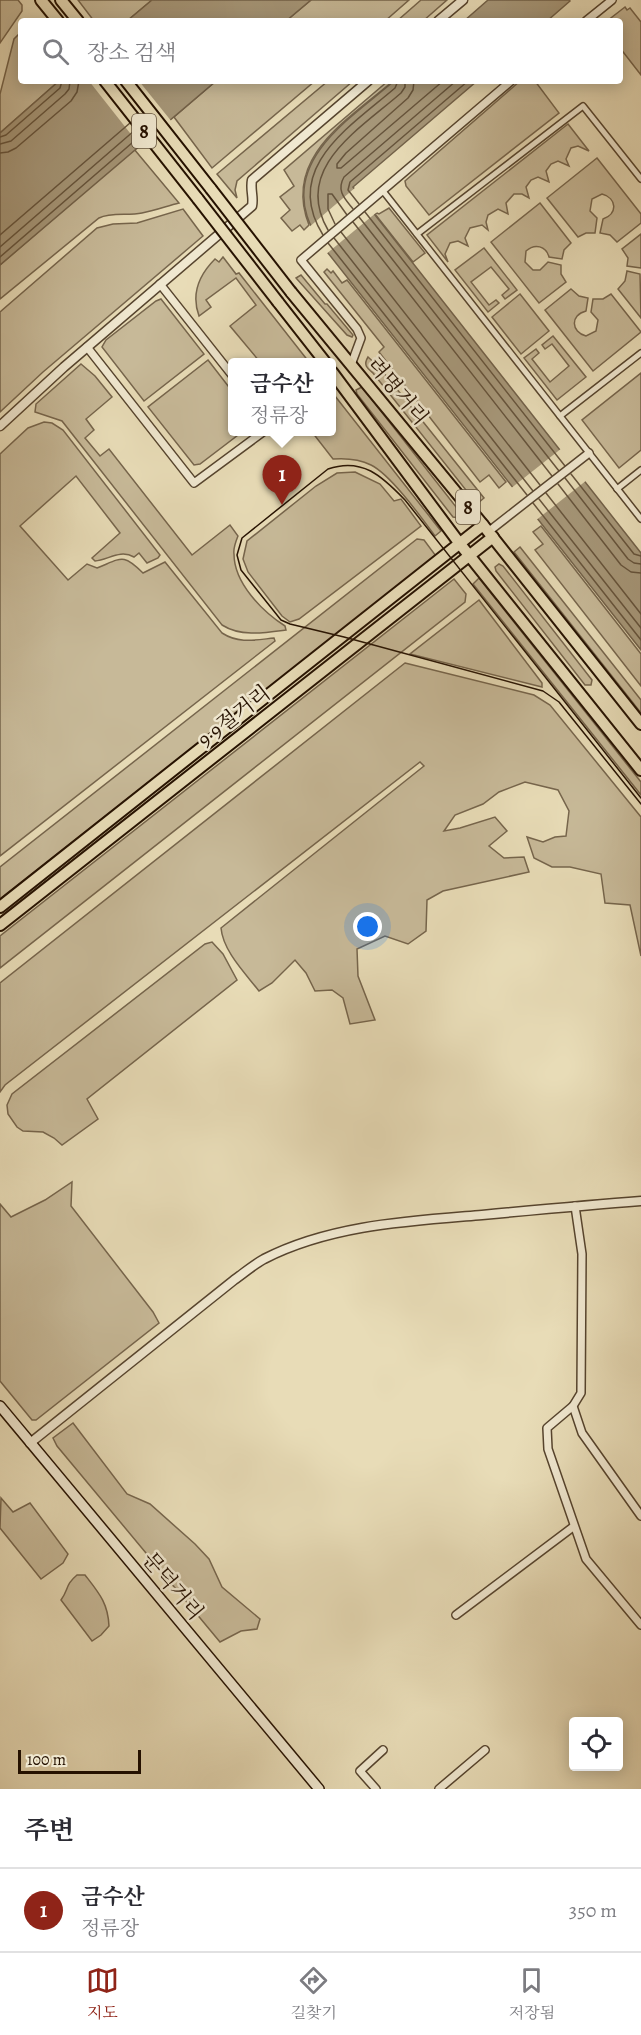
<!DOCTYPE html>
<html lang="ko">
<head>
<meta charset="utf-8">
<style>
  :root { --surface:#fff; --page:#f7f7f7; --text:#2b2b33; --muted:#7c7c81; --line:#e1e1e2; --accent:#8f2418 }
  body { margin:0; font-family:Alegreya,"Noto Serif KR",serif; background:var(--page); color:var(--text) }
  .controls { position:absolute; right:18px; bottom:18px; display:grid; overflow:hidden; border-radius:6px; box-shadow:0 3px 15px #0003 }
  .controls button { width:54px; height:54px; display:grid; place-items:center; padding:0; border:0; border-bottom:2px solid var(--line); background:var(--surface); color:var(--text); font:30px sans-serif }
  .scale { position:absolute; left:18px; bottom:15px; width:123px; box-sizing:border-box; padding-left:6px; border:3px solid #251100; border-top:0; font-size:16px; line-height:21px; white-space:nowrap; color:#251100; -webkit-text-stroke:4px #f0e8d0; paint-order:stroke }
  .you { position:absolute; left:368px; top:927px; width:21px; height:21px; margin:-15px; border:4px solid #fff; border-radius:50%; background:#1a73e8; box-shadow:0 0 0 9px #1a73e833 }
  .badge { display:grid; place-items:center; width:39px; height:39px; border-radius:50%; background:var(--accent); color:#fff; font-size:20px; font-weight:700 }
  .pin { position:absolute; translate:-50% -50px; filter:drop-shadow(0 2px 3px #0008) }
  .pin::after { content:''; position:absolute; top:32px; width:21px; height:18px; background:inherit; clip-path:polygon(0 0,100% 0,50% 100%) }
  .popup { position:absolute; left:228px; top:358px; width:108px; height:78px; box-sizing:border-box; display:grid; place-content:center; border-radius:6px; background:var(--surface); filter:drop-shadow(0 2px 4px #0005); font-size:20px; white-space:nowrap; color:var(--muted) }
  .popup b { font-size:22px; color:var(--text) }
  .popup::after { content:''; position:absolute; left:50%; top:100%; margin-left:-12px; border:12px solid transparent; border-top-color:var(--surface) }
  .list { margin:0; padding:0; list-style:none }
  h2 { display:flex; justify-content:space-between; align-items:center; height:78px; margin:0; padding:0 24px; font-size:26px }
  h2 small { font-size:20px; font-weight:400; color:var(--muted) }
  .list li { display:grid; grid-template-columns:39px 1fr auto; gap:18px; align-items:center; box-sizing:border-box; height:84px; padding:0 24px; border-top:2px solid var(--line) }
  .list b { display:block; font-size:22px; white-space:nowrap }
  .list p { margin:0; font-size:20px; white-space:nowrap; color:var(--muted) }
  .list em { font-size:20px; font-style:normal; color:var(--muted) }
  .icon { flex:none; width:33px; height:33px; fill:none; stroke:currentColor; stroke-width:2; stroke-linecap:round; stroke-linejoin:round }
  .map { position:relative; flex:none; width:641px; height:1789px; overflow:hidden }
  .search { position:absolute; background:var(--surface); box-shadow:0 3px 15px #0003; left:18px; right:18px; top:18px; height:66px; display:flex; align-items:center; gap:15px; box-sizing:border-box; padding:0 21px; border-radius:6px; color:var(--muted); font-size:22px }
  .sheet { height:162px; background:var(--surface) }
  nav { display:flex; justify-content:space-around; align-items:center; box-sizing:border-box; height:84px; border-top:2px solid var(--line); background:var(--surface); font-size:16px; color:var(--muted) }
  nav a { display:grid; justify-items:center; gap:3px }
  nav .on { color:var(--accent) }
  .map>svg:first-child { display:block }
  .green { fill:#c7b998; stroke:#76654c; stroke-width:1.5 }
  .water { fill:#a69779; stroke:#726149; stroke-width:1.5 }
  .pier { fill:#e8dcb7 }
  .lines { fill:none; stroke-linecap:round; stroke-linejoin:round }
  .shore { stroke:#66543c; stroke-width:1.5 }
  .pedestrian-casing { stroke:#56442e; stroke-width:8 }
  .minor-casing { stroke:#56442e; stroke-width:10 }
  .tertiary-casing { stroke:#56442e; stroke-width:11 }
  .secondary-casing { stroke:#251100; stroke-width:12 }
  .trunk-casing { stroke:#251100; stroke-width:14 }
  .pedestrian { stroke:#f0e8d0; stroke-width:5 }
  .minor { stroke:#f0e8d0; stroke-width:7 }
  .tertiary { stroke:#f0e8d0; stroke-width:8 }
  .secondary { stroke:#f0e8d0; stroke-width:9 }
  .trunk { stroke:#e8dcb7; stroke-width:10 }
  .tram { stroke:#251100; stroke-width:1.5 }
  .trunk-bridge-casing { stroke:#251100; stroke-width:14; stroke-linecap:butt }
  .trunk-bridge { stroke:#e8dcb7; stroke-width:10 }
  .labels { text-anchor:middle; dominant-baseline:central; stroke-width:5; stroke-linejoin:round; paint-order:stroke }
  .shield { fill:#f0e8d0; stroke:#62523e; stroke-width:1.5 }
  .shield-label { font-size:20px; font-weight:bold; fill:#251100 }
  .street-label { font-size:21px; fill:#251100; stroke:#f0e8d0 }
</style>
</head>
<body>
<div class="map">
<svg width="641" height="1789" viewBox="0 0 641 1789">
  <rect width="100%" height="100%" fill="#e8dcb7"/>
  <filter id="stains"><feTurbulence type="fractalNoise" baseFrequency=".00333" numOctaves="4"/><feColorMatrix values="0 0 0 0 .2 0 0 0 0 .09 0 0 0 0 .02 0 0 0 .5 -.17"/></filter>
  <radialGradient id="worn" r=".72"><stop offset=".6" stop-color="#630" stop-opacity="0"/><stop offset="1" stop-color="#630" stop-opacity=".3"/></radialGradient>
  <g class="green">
    <polygon points="0,0 18,0 22,5 22,11 0,43"/>
    <polygon points="78,0 152,0 127,21 94,21"/>
    <polygon points="311,0 409,0 385,21 286,21"/>
    <polygon points="421,0 447,0 423,21 397,21"/>
    <polygon points="625,7 627,10 630,8 641,22 641,75 620,48 620,21 607,21"/>
    <polygon points="21,32 21,81 59,81 0,133 0,94 14,39"/>
    <polygon points="216,81 315,81 212,168 174,117"/>
    <polygon points="328,81 353,81 237,181 235,190 237,198 217,174"/>
    <path d="M388,81H393C349,119 282,157 309,225L304,230L300,225L292,231L281,218L290,210L280,197L294,186L284,170Z"/>
    <polygon points="520,81 535,81 559,113 429,215 406,186 405,181"/>
    <polygon points="568,124 589,151 578,146 571,148 566,159 569,166 558,161 551,164 546,171 549,182 538,177 531,180 526,187 529,198 522,194 514,194 506,203 508,214 498,209 488,215 486,222 488,230 482,225 470,228 465,238 468,246 458,241 450,243 445,254 448,262 427,235"/>
    <path d="M134,149L179,203C167,206 154,211 142,213C128,216 111,212 99,218L0,299V265Z"/>
    <path d="M597,158L641,214V223L617,242L610,235L600,233L603,219C618,214 617,198 602,194L592,199L590,211L597,218L595,233H586L578,237L547,198Z"/>
    <path d="M540,203L571,243L564,250L562,259L549,257C546,246 535,243 526,251L525,262L533,270H540L548,262L561,265V274L566,282L539,303L491,242Z"/>
    <polygon points="389,208 425,253 413,262 375,214 377,213 379,214"/>
    <polygon points="183,209 203,236 43,372 0,412 0,312 97,228 113,224 137,223"/>
    <polygon points="641,234 641,268 627,266 628,258 622,249"/>
    <polygon points="484,248 517,290 505,299 502,295 509,289 491,267 471,282 489,305 496,300 499,303 488,312 455,270"/>
    <path d="M223,257L236,274L239,273L309,362H260L230,326L256,305L236,278L206,300L211,307L199,316C191,294 199,275 215,259L219,262Z"/>
    <polygon points="327,269 331,273 333,271 342,283 347,280 506,482 499,488 489,475 480,482 379,352 384,347 324,272"/>
    <polygon points="627,271 640,274 641,318 618,289 625,281"/>
    <polygon points="301,275 325,304 327,304 353,335 352,337 347,335 296,278"/>
    <path d="M571,289L579,296L588,298L586,311C570,315 571,332 586,336L596,331L598,320L591,312L593,299H603L611,294L641,332L593,371L545,310Z"/>
    <polygon points="520,294 549,331 521,354 492,317"/>
    <polygon points="161,299 204,354 144,401 102,347 106,340 156,301"/>
    <polygon points="553,336 586,377 557,400 524,358 536,349 539,353 532,359 550,382 569,366 552,344 545,349 542,345"/>
    <path d="M368,357L380,368L484,498L477,504L373,373C367,368 363,365 368,357Z"/>
    <polygon points="208,360 232,391 232,432 242,432 200,464 194,465 148,407"/>
    <path d="M81,364L95,376L112,397L86,419L94,430L85,438L100,456L109,449L192,555L230,525L238,536C236,541 233,548 234,554C234,583 262,611 285,626L286,630C264,633 241,637 222,625L62,421L35,412L36,404Z"/>
    <polygon points="641,373 641,450 619,468 582,420"/>
    <polygon points="362,387 460,512 459,518 453,517 357,394 356,390"/>
    <path d="M332,396H335L441,531L435,536C421,517 391,475 371,465C359,459 346,458 333,459L312,432H332Z"/>
    <path d="M44,422L52,423L63,430L160,555L158,558L147,563L139,553L134,557C120,549 108,560 95,561L92,558L120,533L76,476L20,526L68,580L87,564L97,568C122,558 123,553 143,573L165,562L222,633C239,644 255,640 274,638L275,641L0,856V454L28,428Z"/>
    <polygon points="355,472 380,484 394,501 401,499 421,526 299,619 290,622 282,616 248,572 243,559 247,541 316,486 337,473"/>
    <polygon points="541,526 641,654 641,686 535,550 543,544 533,532"/>
    <polygon points="417,539 424,540 436,556 0,899 0,867"/>
    <polygon points="520,547 641,700 641,713 514,552"/>
    <polygon points="499,564 503,566 592,680 591,685 585,685 496,571 495,567"/>
    <polygon points="479,578 641,782 641,795 473,584"/>
    <polygon points="454,579 466,594 465,602 0,968 0,936"/>
    <polygon points="479,600 542,683 542,687 410,654"/>
    <path d="M405,663L534,695L550,705L641,817V956L630,905L605,903L601,874L570,867H552L534,858L527,837L543,842L555,837L566,836L569,811L558,790L525,782L499,792L483,804L455,815L444,831L460,828L495,817L507,831L489,846L504,858L524,857L529,872L443,891L427,900L426,931L408,944L385,936L357,949L358,976L375,1020L350,1024L343,998L332,990L315,991L306,973L295,960L272,983L259,991C245,973 223,951 221,928L424,766L420,762L5,1085L0,1092V983Z"/>
    <polygon points="212,942 223,954 237,980 87,1099 98,1119 62,1145 54,1138 43,1132 23,1131 17,1127 8,1114 7,1105 12,1094 205,944"/>
    <polygon points="72,1182 71,1206 153,1312 159,1323 36,1420 32,1420 0,1381 0,1204 11,1217 45,1200"/>
    <polygon points="73,1423 127,1494 150,1504 195,1544 209,1559 222,1587 260,1619 257,1629 241,1631 220,1642 57,1446 53,1438"/>
    <polygon points="1,1498 13,1512 30,1503 68,1554 63,1563 41,1579 0,1528"/>
    <path d="M77,1575H85C99,1593 108,1603 109,1626L101,1635L92,1641L61,1600C69,1589 65,1585 77,1575Z"/>
  </g>
  <g class="water">
    <polygon points="152,0 311,0 286,21 127,21"/>
    <polygon points="488,0 569,0 570,1 547,21 464,21"/>
    <polygon points="59,81 216,81 0,265 0,133"/>
    <path d="M394,81H477L353,187L641,553V650L328,253C320,241 311,230 307,216C288,155 355,115 394,81Z"/>
  </g>
  <g class="pier">
    <polygon points="89,81 139,81 172,122 141,147"/>
    <polygon points="356,187 377,212 325,255 308,228"/>
    <polygon points="562,448 587,480 535,521 510,489"/>
  </g>
  <g class="lines">
    <g class="shore">
      <polyline points="414,81 413,90 408,98 346,153 337,164 337,168 341,168 443,81"/>
      <polyline points="0,137 6,135 60,88 62,81"/>
      <polyline points="0,144 11,141 65,94 69,89 70,81"/>
      <polyline points="0,153 8,152 16,148 71,101 77,92 79,81"/>
      <polyline points="359,204 348,190 350,182 468,81"/>
      <path d="M353,209C345,199 336,191 344,177L456,81"/>
      <polyline points="365,212 565,466"/>
      <polyline points="359,217 559,471"/>
      <polyline points="353,222 552,476"/>
      <polyline points="335,224 328,209 328,194 332,194 347,215"/>
      <path d="M328,230C292,168 360,129 401,93L405,87V81"/>
      <polyline points="341,232 540,485"/>
      <polyline points="0,235 130,123"/>
      <path d="M323,235C281,168 351,126 395,88L398,81"/>
      <polyline points="334,238 533,491"/>
      <polyline points="328,243 527,495"/>
      <polyline points="0,247 135,130"/>
      <polyline points="0,257 140,136"/>
      <polyline points="571,474 634,554 641,556"/>
      <polyline points="565,478 628,559 634,563 641,564"/>
      <polyline points="558,484 621,565 631,572 641,573"/>
      <polyline points="546,493 641,614"/>
      <polyline points="539,499 641,628"/>
      <polyline points="533,503 641,640"/>
    </g>
    <g class="pedestrian-casing">
      <g id="pedestrian">
        <polyline points="383,191 641,519"/>
        <polyline points="417,234 583,106 641,179"/>
        <polyline points="560,416 641,353"/>
        <polyline points="617,489 641,470"/>
      </g>
    </g>
    <g class="minor-casing">
      <g id="minor">
        <polyline points="586,21 612,0"/>
        <polyline points="160,284 232,375"/>
        <polyline points="87,347 194,483 263,432"/>
        <polyline points="351,365 361,338 357,329 301,260 511,81"/>
        <polyline points="488,532 589,453"/>
        <polyline points="575,1206 582,1254 581,1393 573,1406 547,1428 548,1449 586,1559 641,1625"/>
        <polyline points="573,1406 582,1433 641,1516"/>
        <polyline points="456,1615 573,1527"/>
        <polyline points="376,1789 360,1771 383,1750"/>
        <polyline points="439,1789 485,1750"/>
      </g>
    </g>
    <g class="tertiary-casing">
      <g id="tertiary">
        <polyline points="438,21 463,0"/>
        <path d="M0,426L64,367L252,206C254,197 250,190 252,180L368,81"/>
        <path d="M30,1443L234,1280C244,1273 253,1265 264,1259C330,1225 409,1221 482,1215C535,1210 588,1205 641,1201"/>
      </g>
    </g>
    <g class="secondary-casing">
      <polyline id="secondary" points="0,1406 319,1789"/>
    </g>
    <g class="trunk-casing">
      <g id="trunk">
        <polyline points="41,0 58,21"/>
        <polyline points="61,0 78,21"/>
        <polyline points="105,81 198,199"/>
        <polyline points="126,81 211,189"/>
        <polyline points="291,292 483,525 641,724"/>
        <polyline points="278,302 325,362"/>
        <polyline points="332,372 460,544 641,770"/>
        <polyline points="0,907 483,525"/>
        <polyline points="0,925 493,537"/>
      </g>
    </g>
    <use href="#pedestrian" class="pedestrian"/>
    <use href="#minor" class="minor"/>
    <use href="#tertiary" class="tertiary"/>
    <use href="#secondary" class="secondary"/>
    <use href="#trunk" class="trunk"/>
    <path class="tram" d="M641,798L405,500C382,476 362,457 328,469L242,538L237,555L241,570L281,620L290,624L344,637L543,691L559,702L641,804"/>
    <g class="trunk-bridge-casing">
      <g id="trunk-bridge">
        <polyline points="211,189 291,292"/>
        <polyline points="198,199 278,302"/>
      </g>
    </g>
    <use href="#trunk-bridge" class="trunk-bridge"/>
  </g>
  <g class="labels">
    <g class="shield">
      <rect x="132" y="114" width="24" height="34" rx="4.5"/>
      <rect x="456" y="490" width="24" height="34" rx="4.5"/>
    </g>
    <g class="shield-label">
      <text x="144" y="131">8</text>
      <text x="468" y="507">8</text>
    </g>
    <g class="street-label">
      <text transform="translate(398 391) rotate(50)">려명거리</text>
      <text transform="translate(234 716) rotate(-38)">9·9절거리</text>
      <text transform="translate(173 1586) rotate(50)">문덕거리</text>
    </g>
  </g>
  <rect width="100%" height="100%" filter="url(#stains)"/>
  <rect width="100%" height="100%" fill="url(#worn)"/>
</svg>
<div class="controls">
<button><svg class="icon" aria-label="locate" viewBox="0 0 24 24"><circle cx="12" cy="12" r="6"/><path d="M12 2v4M12 18v4M2 12h4M18 12h4"/></svg></button>
</div>
<div class="scale">100 m</div>
<div class="you"></div>
<div class="pin badge" style="left:282px;top:505px">1</div>
<div class="popup"><b>금수산</b>정류장</div>
<div class="search"><svg class="icon" aria-label="search" viewBox="0 0 24 24"><circle cx="10" cy="10" r="6"/><path d="M15 15l6 6"/></svg>장소 검색</div>
</div>
<section class="sheet">
<h2>주변<small></small></h2>
<ul class="list">
<li><span class="badge">1</span><div><b>금수산</b><p>정류장</p></div><em>350 m</em></li>
</ul>
</section>
<nav>
<a class="on"><svg class="icon" aria-label="map" viewBox="0 0 24 24"><path d="M3 6l6-2 6 2 6-2v14l-6 2-6-2-6 2zM9 4v14M15 6v14"/></svg>지도</a>
<a><svg class="icon" aria-label="directions" viewBox="0 0 24 24"><path d="M12 3l9 9-9 9-9-9zM9 14v-3h6M13 9l2 2-2 2"/></svg>길찾기</a>
<a><svg class="icon" aria-label="saved" viewBox="0 0 24 24"><path d="M7 4h10v16l-5-4-5 4z"/></svg>저장됨</a>
</nav>
</body>
</html>
